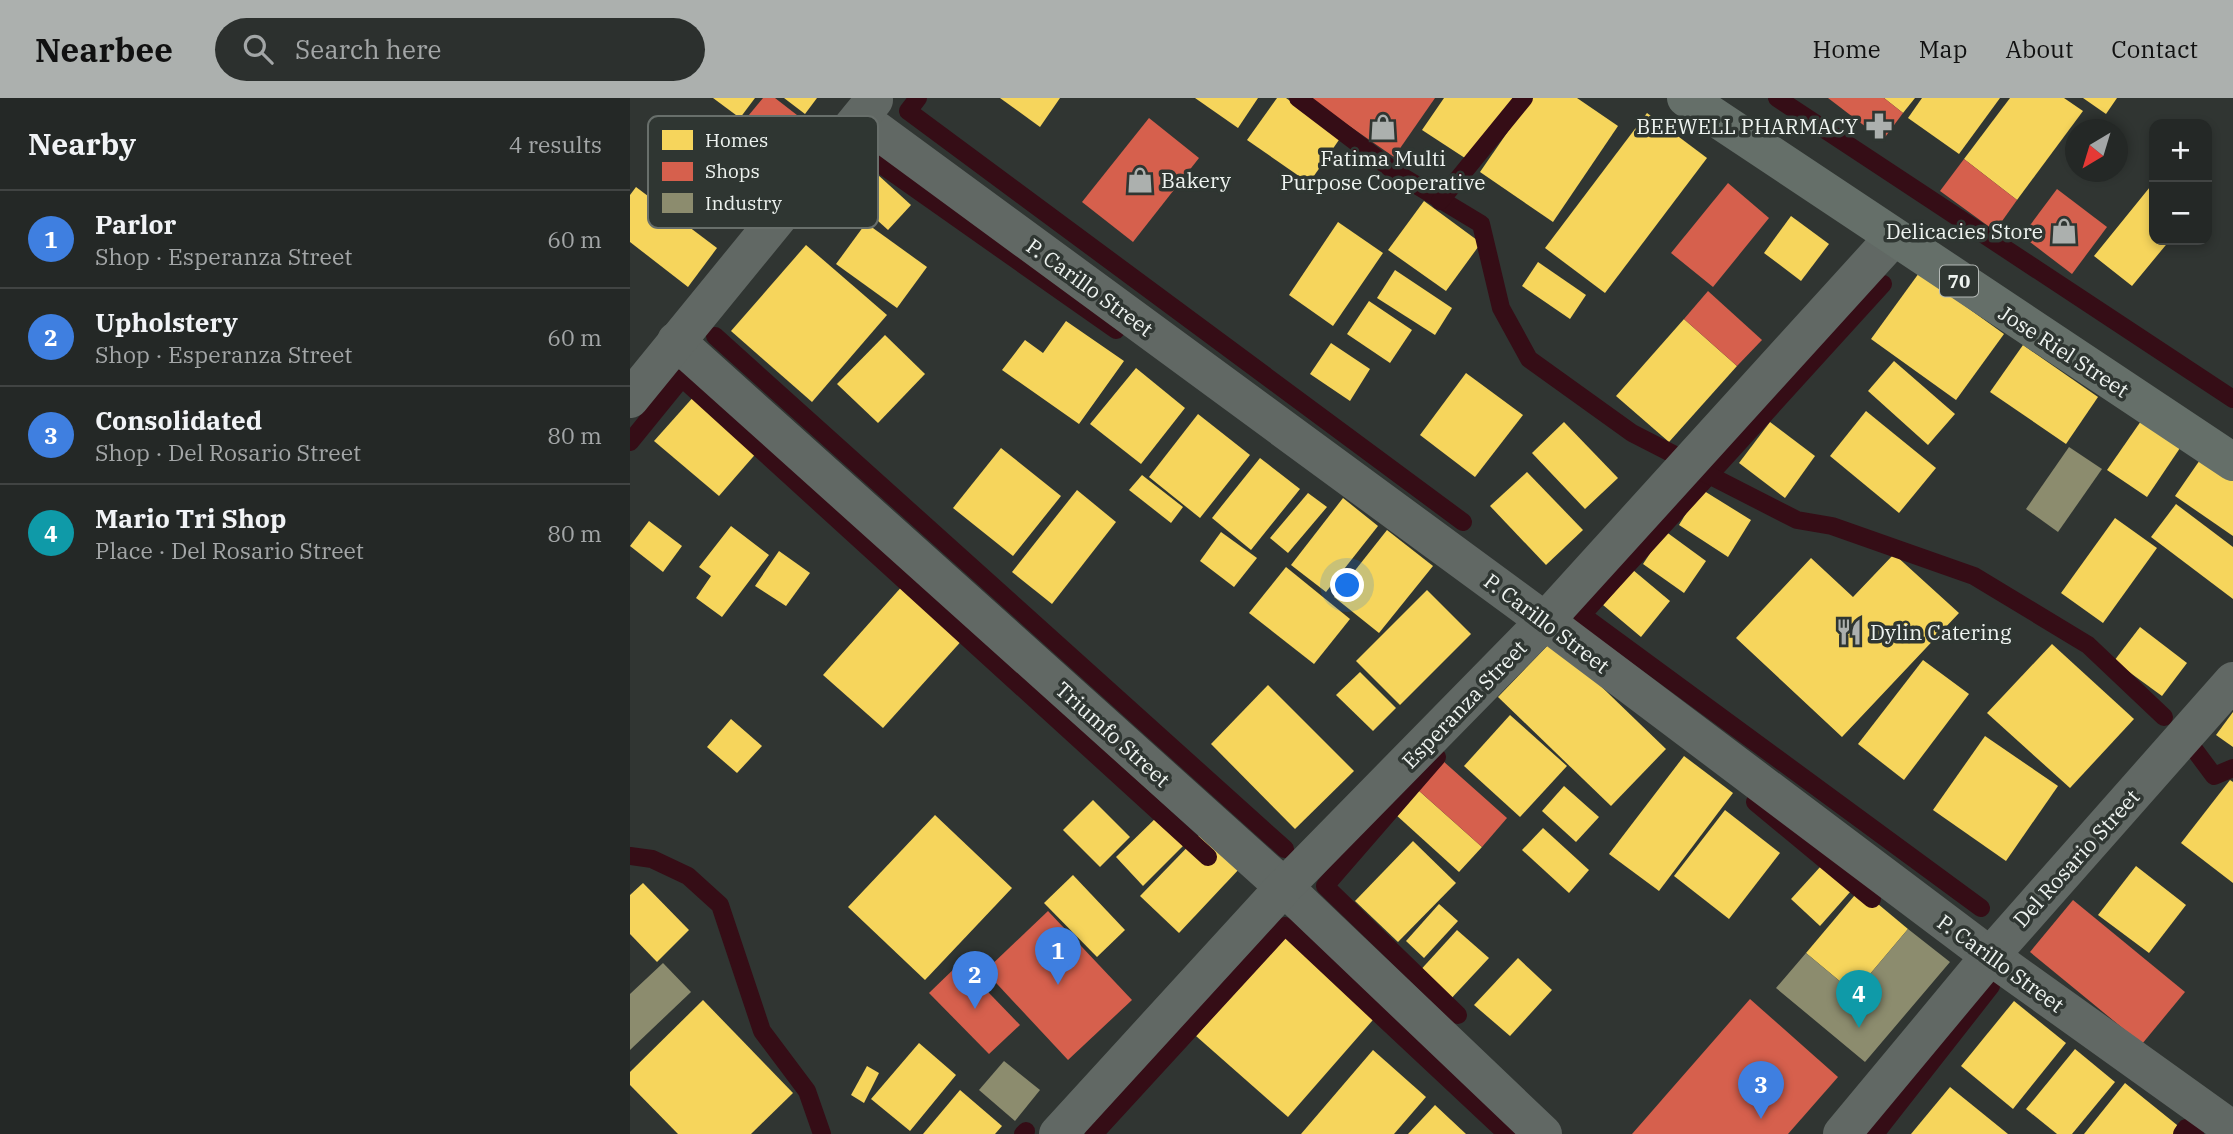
<!DOCTYPE html>
<html lang="en">
<head>
<meta charset="utf-8">
<style>
  :root { --surface:#242826; --page:#2c302e; --text:#f1f3f6; --muted:#a3a6a7; --line:#414443; --accent:#acb0ae }
  body { margin:0; font-family:"IBM Plex Serif",serif; background:var(--page); color:var(--text) }
  .controls { position:absolute; right:21px; top:21px; display:grid; overflow:hidden; border-radius:14px; box-shadow:0 4px 10px #0003 }
  .controls button { width:63px; height:63px; display:grid; place-items:center; padding:0; border:0; border-bottom:2px solid var(--line); background:var(--surface); color:var(--text); font:35px sans-serif }
  .compass { position:absolute; left:1435px; top:21px; width:63px; height:63px; border-radius:50%; background:var(--surface); box-shadow:0 4px 10px #0003; rotate:218deg }
  .you { position:absolute; left:718px; top:488px; width:24px; height:24px; margin:-18px; border:5px solid #fff; border-radius:50%; background:#1a73e8; box-shadow:0 0 0 10px #1a73e833 }
  .badge { display:grid; place-items:center; width:46px; height:46px; border-radius:50%; background:var(--accent); color:#fff; font-size:23px; font-weight:700 }
  .pin { position:absolute; translate:-50% -58px; filter:drop-shadow(0 2px 4px #0008) }
  .pin::after { content:''; position:absolute; top:37px; width:24px; height:21px; background:inherit; clip-path:polygon(0 0,100% 0,50% 100%) }
  .list { margin:0; padding:0; list-style:none }
  h2 { display:flex; justify-content:space-between; align-items:center; height:91px; margin:0; padding:0 28px; font-size:30px }
  h2 small { font-size:23px; font-weight:400; color:var(--muted) }
  .list li { display:grid; grid-template-columns:46px 1fr auto; gap:21px; align-items:center; box-sizing:border-box; height:98px; padding:0 28px; border-top:2px solid var(--line) }
  .list b { display:block; font-size:26px; white-space:nowrap }
  .list p { margin:0; font-size:23px; white-space:nowrap; color:var(--muted) }
  .list em { font-size:23px; font-style:normal; color:var(--muted) }
  .icon { flex:none; width:38px; height:38px; fill:none; stroke:currentColor; stroke-width:2; stroke-linecap:round; stroke-linejoin:round }
  .map { position:relative; flex:none; width:1603px; height:1036px; overflow:hidden }
  header { display:flex; align-items:center; gap:42px; box-sizing:border-box; height:98px; padding:0 35px; background:var(--accent); color:#111 }
  header strong { font-size:33px }
  nav { display:flex; gap:38px; margin-inline-start:auto; font-size:24px }
  .search { width:490px; height:63px; background:var(--page); display:flex; align-items:center; gap:18px; box-sizing:border-box; padding:0 24px; border-radius:38px; color:var(--muted); font-size:26px }
  main { display:flex }
  aside { flex:1; background:var(--surface) }
  .map>svg:first-child { display:block }
  .homes { fill:#f6d55c }
  .shops { fill:#d6604d }
  .industry { fill:#8c8c6e }
  .lines { fill:none; stroke-linecap:round; stroke-linejoin:round }
  .stream { stroke:#350d16; stroke-width:18 }
  .street { stroke:#616864; stroke-width:38 }
  .highway { stroke:#656f69; stroke-width:38 }
  .labels { text-anchor:middle; dominant-baseline:central; stroke-width:7; stroke-linejoin:round; paint-order:stroke }
  .shield { fill:#2f3632; stroke:#b5bab7; stroke-width:2 }
  .shield-label { font-size:19px; font-weight:bold; fill:#eef3f0 }
  .poi-label { font-size:21px; fill:#eef3f0; stroke:#2f3632; text-anchor:end }
  .street-label { font-size:21px; fill:#eef3f0; stroke:#2f3632 }
  .key { fill:#2f3632; stroke:#686f6b; stroke-width:2 }
  .key-label { font-size:19px; fill:#eef3f0 }
</style>
</head>
<body>
<header>
<strong>Nearbee</strong>
<div class="search"><svg class="icon" aria-label="search" viewBox="0 0 24 24"><circle cx="10" cy="10" r="6"/><path d="M15 15l6 6"/></svg>Search here</div>
<nav><a>Home</a><a>Map</a><a>About</a><a>Contact</a></nav>
</header>
<main>
<aside>
<h2>Nearby<small>4 results</small></h2>
<ul class="list">
<li><span class="badge" style="background:#3f7fe0">1</span><div><b>Parlor</b><p>Shop · Esperanza Street</p></div><em>60 m</em></li>
<li><span class="badge" style="background:#3f7fe0">2</span><div><b>Upholstery</b><p>Shop · Esperanza Street</p></div><em>60 m</em></li>
<li><span class="badge" style="background:#3f7fe0">3</span><div><b>Consolidated</b><p>Shop · Del Rosario Street</p></div><em>80 m</em></li>
<li><span class="badge" style="background:#0f9aa8">4</span><div><b>Mario Tri Shop</b><p>Place · Del Rosario Street</p></div><em>80 m</em></li>
</ul>
</aside>
<div class="map">
<svg width="1603" height="1036" viewBox="0 0 1603 1036">
  <rect width="100%" height="100%" fill="#303532"/>
  <g class="homes">
    <polygon points="83,0 125,0 110,20"/>
    <polygon points="154,0 187,0 175,16"/>
    <polygon points="370,0 430,0 410,29"/>
    <polygon points="565,0 628,0 608,30"/>
    <polygon points="647,0 656,0 711,39 679,85 617,42"/>
    <polygon points="814,0 883,0 841,64 792,32"/>
    <polygon points="901,0 947,0 988,28 923,124 850,74"/>
    <polygon points="1254,0 1285,0 1273,15"/>
    <polygon points="1292,0 1370,0 1329,56 1278,20"/>
    <polygon points="1380,0 1434,0 1453,13 1387,102 1334,61"/>
    <polygon points="1453,0 1487,0 1476,16"/>
    <polygon points="1017,15 1077,60 975,195 915,150"/>
    <polygon points="247,76 281,107 258,132 225,102"/>
    <polygon points="1524,84 1524,142 1540,142 1502,188 1464,158"/>
    <polygon points="6,89 87,150 58,189 0,144 0,97"/>
    <polygon points="794,103 851,145 816,193 758,152"/>
    <polygon points="1161,118 1199,146 1171,183 1134,155"/>
    <polygon points="708,124 753,155 703,228 659,197"/>
    <polygon points="236,125 297,169 267,210 206,166"/>
    <polygon points="176,147 257,217 182,304 101,233"/>
    <polygon points="908,164 956,197 940,221 892,188"/>
    <polygon points="765,172 822,210 805,237 747,200"/>
    <polygon points="1289,175 1374,236 1326,302 1241,241"/>
    <polygon points="739,203 782,232 760,265 717,236"/>
    <polygon points="1054,221 1107,268 1039,344 986,298"/>
    <polygon points="436,223 494,263 449,326 372,272 395,242 413,255"/>
    <polygon points="255,237 295,276 248,325 207,286"/>
    <polygon points="701,245 740,271 720,303 680,276"/>
    <polygon points="1393,247 1468,299 1436,346 1360,294"/>
    <polygon points="1264,263 1325,316 1298,347 1238,293"/>
    <polygon points="506,270 555,310 511,366 460,326"/>
    <polygon points="836,275 893,317 845,379 790,337"/>
    <polygon points="66,296 129,352 89,398 24,343"/>
    <polygon points="1236,313 1306,370 1269,415 1200,358"/>
    <polygon points="568,316 620,357 570,420 519,379"/>
    <polygon points="1511,323 1550,350 1517,399 1477,372"/>
    <polygon points="934,324 988,380 955,411 902,355"/>
    <polygon points="1140,324 1185,358 1155,400 1109,365"/>
    <polygon points="371,350 431,398 383,458 323,410"/>
    <polygon points="1572,359 1603,381 1603,438 1545,398"/>
    <polygon points="630,360 670,391 621,452 582,420"/>
    <polygon points="897,374 953,432 916,467 860,408"/>
    <polygon points="512,377 553,409 541,425 499,392"/>
    <polygon points="1071,391 1121,422 1098,459 1049,427"/>
    <polygon points="447,392 486,424 422,506 382,474"/>
    <polygon points="678,395 697,409 658,455 640,440"/>
    <polygon points="713,400 748,428 696,494 661,467"/>
    <polygon points="1546,406 1603,449 1603,501 1521,439"/>
    <polygon points="1485,420 1527,450 1473,525 1431,495"/>
    <polygon points="19,423 52,448 33,474 0,448"/>
    <polygon points="101,428 139,457 92,519 66,500 81,478 69,469"/>
    <polygon points="757,432 803,468 749,535 704,499"/>
    <polygon points="1035,433 1076,463 1054,495 1013,466"/>
    <polygon points="591,434 627,460 604,489 570,463"/>
    <polygon points="149,453 180,475 156,508 125,488"/>
    <polygon points="1264,456 1329,515 1212,639 1106,540 1181,460 1223,499"/>
    <polygon points="656,469 720,521 684,566 619,515"/>
    <polygon points="1003,472 1040,503 1011,539 973,507"/>
    <polygon points="274,486 335,539 253,630 193,577"/>
    <polygon points="797,492 841,536 770,607 726,563"/>
    <polygon points="1510,529 1557,565 1532,598 1484,563"/>
    <polygon points="923,542 1036,651 981,708 868,599"/>
    <polygon points="1422,546 1504,621 1440,690 1357,615"/>
    <polygon points="1293,562 1339,596 1274,682 1228,646"/>
    <polygon points="730,574 766,610 743,633 706,597"/>
    <polygon points="638,587 724,673 665,731 581,646"/>
    <polygon points="1603,614 1603,649 1586,637"/>
    <polygon points="880,617 937,668 890,719 834,668"/>
    <polygon points="101,621 132,648 107,675 77,649"/>
    <polygon points="1355,638 1428,688 1376,763 1303,712"/>
    <polygon points="1054,658 1103,695 1029,793 979,756"/>
    <polygon points="1600,682 1603,684 1603,785 1551,745"/>
    <polygon points="934,688 969,719 946,744 912,713"/>
    <polygon points="787,691 852,749 829,774 765,716"/>
    <polygon points="463,702 500,739 470,769 433,732"/>
    <polygon points="1095,712 1150,755 1099,821 1044,778"/>
    <polygon points="531,715 559,742 513,788 486,759"/>
    <polygon points="305,717 382,790 295,882 218,809"/>
    <polygon points="913,730 959,772 939,795 892,752"/>
    <polygon points="572,734 611,769 549,835 510,798"/>
    <polygon points="783,743 826,785 768,844 725,803"/>
    <polygon points="1191,768 1221,793 1190,828 1161,801"/>
    <polygon points="1506,768 1556,807 1519,855 1468,817"/>
    <polygon points="443,777 495,832 467,859 414,805"/>
    <polygon points="13,785 59,832 27,864 0,836 0,797"/>
    <polygon points="1230,791 1278,831 1224,895 1176,855"/>
    <polygon points="809,806 828,823 794,860 776,843"/>
    <polygon points="827,832 859,860 817,905 786,877"/>
    <polygon points="657,835 749,915 658,1019 566,938"/>
    <polygon points="888,860 922,892 880,938 844,907"/>
    <polygon points="73,902 163,995 121,1036 48,1036 0,987 0,974"/>
    <polygon points="1384,903 1436,945 1383,1011 1331,968"/>
    <polygon points="289,945 326,977 280,1033 241,1001"/>
    <polygon points="1445,951 1485,984 1442,1036 1427,1036 1396,1011"/>
    <polygon points="743,952 796,999 764,1036 671,1036"/>
    <polygon points="237,968 249,975 234,1005 221,997"/>
    <polygon points="1495,985 1552,1031 1548,1036 1454,1036"/>
    <polygon points="1320,989 1378,1036 1281,1036"/>
    <polygon points="330,992 372,1028 365,1036 293,1036"/>
    <polygon points="805,1007 836,1036 778,1036"/>
  </g>
  <g class="shops">
    <polygon points="133,0 145,0 185,31 157,66 109,29"/>
    <polygon points="679,0 805,0 764,59"/>
    <polygon points="1198,0 1254,0 1273,15 1253,42"/>
    <polygon points="519,20 569,60 503,144 452,104"/>
    <polygon points="1334,61 1387,102 1365,133 1310,93"/>
    <polygon points="1098,85 1139,120 1083,189 1041,155"/>
    <polygon points="1427,91 1477,129 1442,176 1392,138"/>
    <polygon points="1078,193 1132,242 1107,268 1054,221"/>
    <polygon points="813,663 877,720 852,749 787,691"/>
    <polygon points="1443,802 1555,894 1512,946 1400,854"/>
    <polygon points="418,813 502,902 438,962 355,873"/>
    <polygon points="330,865 390,927 359,956 299,895"/>
    <polygon points="1120,901 1208,979 1158,1036 1002,1036"/>
  </g>
  <g class="industry">
    <polygon points="1439,349 1472,371 1428,434 1396,411"/>
    <polygon points="1278,831 1320,864 1235,964 1146,890 1176,855 1224,895"/>
    <polygon points="33,865 61,894 0,952 0,896"/>
    <polygon points="374,963 410,992 385,1023 349,992"/>
  </g>
  <g class="lines">
    <g class="stream">
      <polyline points="288,0 278,13 833,424"/>
      <polyline points="668,0 768,76 851,126 871,210 899,261 1002,335 1043,356"/>
      <polyline points="1147,0 1603,301"/>
      <polyline points="243,61 486,232"/>
      <polyline points="810,103 894,0"/>
      <polyline points="1253,186 952,517 1351,810"/>
      <polyline points="85,238 655,751"/>
      <polyline points="0,344 52,280 578,759"/>
      <polyline points="1073,374 1167,422 1202,428 1344,478 1458,547 1534,619"/>
      <polyline points="1564,651 1584,678 1603,670"/>
      <polyline points="807,659 695,788 828,917"/>
      <polyline points="1125,704 1242,801"/>
      <polyline points="0,758 22,761 58,778 90,807 132,933 177,993 192,1036"/>
      <polyline points="393,1036 396,1033"/>
      <polyline points="464,1036 655,828 877,1036"/>
      <polyline points="1245,1036 1361,888"/>
      <polyline points="1552,1036 1556,1030 1565,1036"/>
    </g>
    <g class="street">
      <polyline points="230,20 915,523 1360,858 1603,1032"/>
      <polyline points="46,243 654,789 913,1036"/>
      <polyline points="0,301 244,2"/>
      <polyline points="428,1036 654,789 915,523 1263,140"/>
      <polyline points="1212,1036 1360,858 1603,583"/>
    </g>
    <polyline class="highway" points="1056,0 1603,364"/>
  </g>
  <defs>
    <g id="pharmacy-bare" transform="scale(2.1)"><path d="M-2-6h4v4h4v4h-4v4h-4v-4h-4v-4h4Z" fill="#acb0ae" stroke="#2f3632" stroke-width="2.5" paint-order="stroke"/></g>
    <g id="shop-bare" transform="scale(2.1)"><path d="M-5-2.5h2.3a2.7 3.5 0 0 1 5.4 0H5L5.5 6h-11ZM-1.5-2.5h3a1.5 2.3 0 0 0-3 0Z" fill="#acb0ae" stroke="#2f3632" stroke-width="2.5" paint-order="stroke"/></g>
    <g id="restaurant-bare" transform="scale(2.1)"><path d="M-5-6h1v4h1v-4h1v4h1v-4h1v5L-1.5 .5V6h-2V.5L-5-1ZM5-6V6H3V1.5H1.5Q1.5-4 5-6Z" fill="#acb0ae" stroke="#2f3632" stroke-width="2.5" paint-order="stroke"/></g>
  </defs>
  <g fill-rule="evenodd">
    <use href="#pharmacy-bare" x="1249" y="28"/>
    <use href="#shop-bare" x="753" y="29"/>
    <use href="#shop-bare" x="510" y="82"/>
    <use href="#shop-bare" x="1434" y="133"/>
    <use href="#restaurant-bare" x="1219" y="534"/>
  </g>
  <g class="labels">
    <rect class="shield" x="1310" y="167.5" width="38" height="31" rx="5"/>
    <g class="shield-label">
      <text x="1329" y="183">70</text>
    </g>
    <g class="poi-label">
      <text x="1228" y="28">BEEWELL PHARMACY</text>
      <text x="753" y="60" text-anchor="middle">Fatima Multi<tspan x="753" dy="24">Purpose Cooperative</tspan></text>
      <text x="531" y="82" text-anchor="start">Bakery</text>
      <text x="1413" y="133">Delicacies Store</text>
      <text x="1240" y="534" text-anchor="start">Dylin Catering</text>
    </g>
    <g class="street-label">
      <text transform="translate(460 189) rotate(36)">P. Carillo Street</text>
      <text transform="translate(1434 253) rotate(33)">Jose Riel Street</text>
      <text transform="translate(917 525) rotate(37)">P. Carillo Street</text>
      <text transform="translate(834 606) rotate(-46)">Esperanza Street</text>
      <text transform="translate(483 636) rotate(42)">Triumfo Street</text>
      <text transform="translate(1446 760) rotate(-48)">Del Rosario Street</text>
      <text transform="translate(1371 865) rotate(36)">P. Carillo Street</text>
    </g>
  </g>
  <rect x="18" y="18" width="230" height="112" rx="10" class="key"/>
  <rect x="32" y="32" width="31" height="20" fill="#f6d55c"/>
  <rect x="32" y="64" width="31" height="19" fill="#d6604d"/>
  <rect x="32" y="95" width="31" height="20" fill="#8c8c6e"/>
  <g class="key-label">
    <text x="75" y="49">Homes</text>
    <text x="75" y="80">Shops</text>
    <text x="75" y="112">Industry</text>
  </g>
</svg>
<div class="controls">
<button>+</button>
<button>−</button>
</div>
<svg class="compass" viewBox="-18 -18 36 36"><path d="M0-13l5 13h-10z" fill="#e53935"/><path d="M0 13l5-13h-10z" fill="#a3a6a7"/></svg>
<div class="you"></div>
<div class="pin badge" style="left:428px;top:887px;background:#3f7fe0">1</div>
<div class="pin badge" style="left:345px;top:911px;background:#3f7fe0">2</div>
<div class="pin badge" style="left:1131px;top:1021px;background:#3f7fe0">3</div>
<div class="pin badge" style="left:1229px;top:930px;background:#0f9aa8">4</div>
</div>
</main>
</body>
</html>
